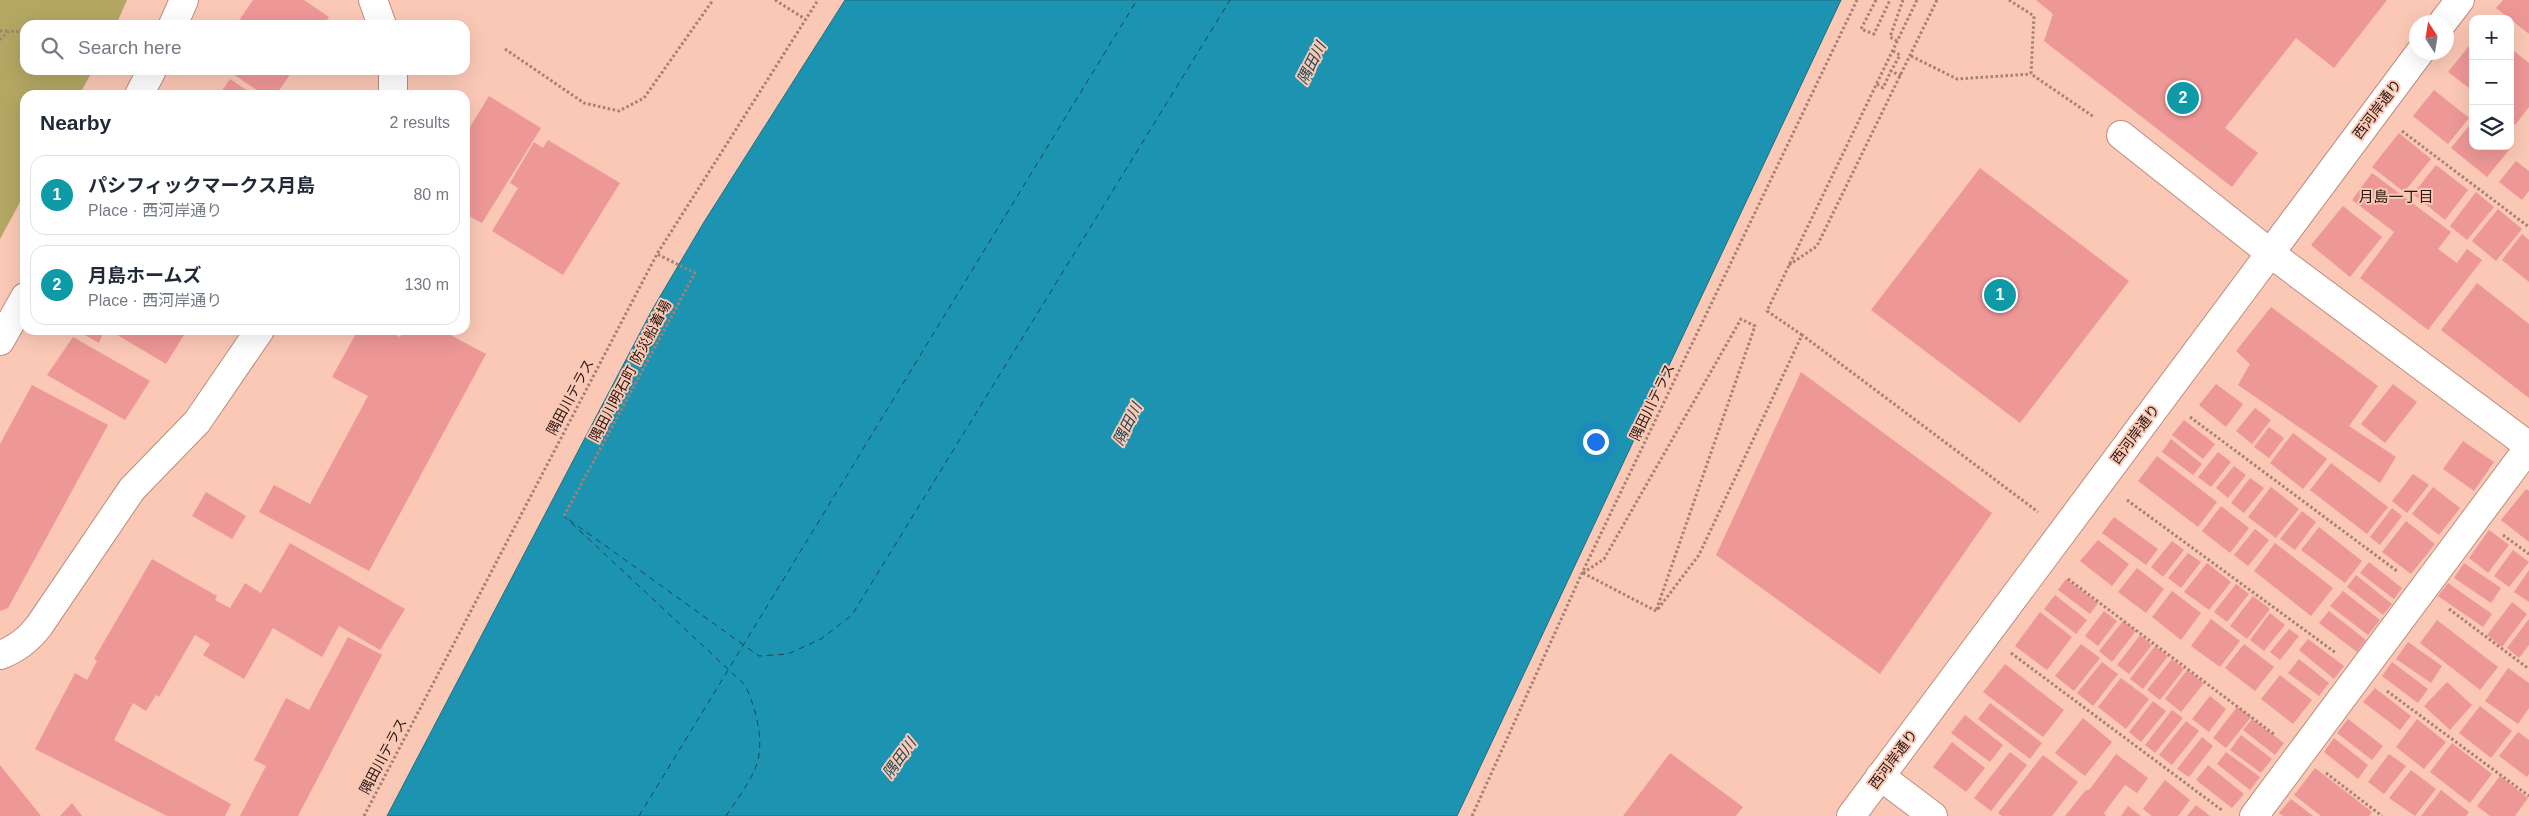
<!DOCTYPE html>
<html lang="en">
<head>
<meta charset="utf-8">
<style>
  :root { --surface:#fff; --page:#f6f6f7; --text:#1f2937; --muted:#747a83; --line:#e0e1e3; --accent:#307184 }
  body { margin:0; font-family:Helvetica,"Noto Sans JP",sans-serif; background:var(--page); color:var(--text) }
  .controls { position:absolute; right:15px; top:15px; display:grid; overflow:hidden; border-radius:10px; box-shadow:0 5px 20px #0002 }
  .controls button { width:45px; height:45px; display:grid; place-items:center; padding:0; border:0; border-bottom:1px solid var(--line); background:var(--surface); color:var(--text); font:25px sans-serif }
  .compass { position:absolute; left:2409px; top:15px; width:45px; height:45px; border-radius:50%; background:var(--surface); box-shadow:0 5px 20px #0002; rotate:348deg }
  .you { position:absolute; left:1595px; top:441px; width:18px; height:18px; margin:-12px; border:4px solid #fff; border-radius:50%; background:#1a73e8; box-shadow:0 0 0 8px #1a73e833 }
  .badge { display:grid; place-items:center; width:32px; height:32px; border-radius:50%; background:var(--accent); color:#fff; font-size:16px; font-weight:700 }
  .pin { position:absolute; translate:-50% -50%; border:2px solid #fff; box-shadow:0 1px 5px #0006 }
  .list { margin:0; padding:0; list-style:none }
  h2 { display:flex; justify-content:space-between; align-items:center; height:65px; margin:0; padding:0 20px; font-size:21px }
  h2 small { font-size:16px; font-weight:400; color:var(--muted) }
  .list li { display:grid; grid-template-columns:32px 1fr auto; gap:15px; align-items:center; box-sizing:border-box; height:80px; margin:0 10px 10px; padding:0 10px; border:1px solid var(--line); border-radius:15px }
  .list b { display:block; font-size:19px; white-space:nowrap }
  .list p { margin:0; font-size:16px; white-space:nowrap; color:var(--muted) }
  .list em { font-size:16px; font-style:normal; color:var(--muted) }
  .icon { flex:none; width:28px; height:28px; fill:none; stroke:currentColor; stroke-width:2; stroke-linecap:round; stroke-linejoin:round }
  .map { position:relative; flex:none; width:2529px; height:816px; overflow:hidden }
  .search { position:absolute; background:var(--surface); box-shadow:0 5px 20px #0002; left:20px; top:20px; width:450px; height:55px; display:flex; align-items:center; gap:12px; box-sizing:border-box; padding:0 18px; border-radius:15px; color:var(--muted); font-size:19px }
  .panel { position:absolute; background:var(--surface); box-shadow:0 5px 20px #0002; left:20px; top:90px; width:450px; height:245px; border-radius:15px }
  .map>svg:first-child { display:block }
  .green { fill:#b3a763 }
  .water { fill:#1c93b0; stroke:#206e80 }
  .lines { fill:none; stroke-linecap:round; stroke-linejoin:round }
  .ferry { stroke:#1a4855; stroke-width:1; stroke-dasharray:6 5; stroke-linecap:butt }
  .building { fill:#ee9797 }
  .minor-casing { stroke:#bd8d7d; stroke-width:30 }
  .tertiary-casing { stroke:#bd8d7d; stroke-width:30 }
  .path { stroke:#a68073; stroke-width:3; stroke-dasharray:2.5 2.5; stroke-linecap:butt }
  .minor { stroke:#fff; stroke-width:28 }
  .tertiary { stroke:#fff; stroke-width:28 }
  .labels { text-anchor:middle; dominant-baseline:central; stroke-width:4; stroke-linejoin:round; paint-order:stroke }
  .street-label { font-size:14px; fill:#281610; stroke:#fbc8b6 }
  .water-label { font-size:15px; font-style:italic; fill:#1a4855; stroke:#fbc8b6 }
  .neighbourhood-label { font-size:15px; fill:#281610; stroke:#fbc8b6 }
</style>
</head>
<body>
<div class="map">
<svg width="2529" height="816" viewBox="0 0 2529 816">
  <rect width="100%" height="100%" fill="#fbc8b6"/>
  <polygon class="green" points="0,0 127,0 116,25 25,25 25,70 93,70 79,95 25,95 25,193 0,239"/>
  <polygon class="water" points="845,0 1841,0 1457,816 387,816 652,310 704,222"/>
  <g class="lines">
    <g class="ferry">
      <polyline points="639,816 1137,0"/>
      <path d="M726,816C736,801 748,785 755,769C766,744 756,708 745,685L564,516L759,656L788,654L821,639L852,615L1230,0"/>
    </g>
  </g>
  <g class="building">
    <polygon points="253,0 304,0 329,17 323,25 236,25"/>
    <polygon points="2036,0 2387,0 2334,68 2296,38 2225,128 2258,153 2232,187 2044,41 2053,14"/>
    <polygon points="2503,0 2529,0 2529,34 2496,8"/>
    <polygon points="2473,41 2473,91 2448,72"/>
    <polygon points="2510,48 2529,63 2529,107 2515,125 2510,121"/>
    <polygon points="227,70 293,70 276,95 264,95"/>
    <polygon points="230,79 254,95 219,95"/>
    <polygon points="2434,90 2469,118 2448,144 2413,116"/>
    <polygon points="489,96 541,128 482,223 465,214 465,135"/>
    <polygon points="2473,121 2473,146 2504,146 2509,150 2487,177 2451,148"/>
    <polygon points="2399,133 2431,159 2404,192 2372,167"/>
    <polygon points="548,140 620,183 563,275 492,231 518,188 510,183 534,142 543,148"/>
    <polygon points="2516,161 2529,171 2529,191 2522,200 2499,182"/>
    <polygon points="2436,165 2468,190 2445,220 2413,194"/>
    <polygon points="1980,168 2129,281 2020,423 1871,310"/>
    <polygon points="2372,173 2451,232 2438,249 2457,263 2467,249 2482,260 2428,330 2360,278 2394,232 2352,200"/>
    <polygon points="2476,192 2494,207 2467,240 2450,226"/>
    <polygon points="2343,206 2382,237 2350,277 2311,245"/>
    <polygon points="2498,209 2522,229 2496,261 2472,241"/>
    <polygon points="2522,234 2529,240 2529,282 2502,260"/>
    <polygon points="2477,283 2529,324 2529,398 2441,330"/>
    <polygon points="2271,307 2378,386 2349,426 2396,457 2380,483 2238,385 2250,364 2236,351"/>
    <polygon points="76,330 104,330 99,343"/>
    <polygon points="109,330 187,330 166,364"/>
    <polygon points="358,330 386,330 400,337 404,330 441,330 486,354 369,571 259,512 274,485 310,504 368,396 332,377"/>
    <polygon points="73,337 150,381 125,420 47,375"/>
    <polygon points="1801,372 1992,513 1880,674 1716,555"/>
    <polygon points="2216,384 2243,404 2226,427 2199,405"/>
    <polygon points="2393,384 2417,402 2385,443 2361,424"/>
    <polygon points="32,385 108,425 8,608 0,611 0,444"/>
    <polygon points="2255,408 2271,420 2252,444 2236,431"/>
    <polygon points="2184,420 2215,444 2203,459 2172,435"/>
    <polygon points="2269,427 2284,438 2269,458 2254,447"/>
    <polygon points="2293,433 2327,459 2303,489 2270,463"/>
    <polygon points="2171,439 2202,464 2193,475 2162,452"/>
    <polygon points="2463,441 2494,462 2474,491 2443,469"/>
    <polygon points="2218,452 2231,462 2211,487 2198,477"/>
    <polygon points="2157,456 2217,502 2198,527 2138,481"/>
    <polygon points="2331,463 2388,507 2367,534 2310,490"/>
    <polygon points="2234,466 2246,475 2228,498 2216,488"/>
    <polygon points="2413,474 2429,485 2407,513 2392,501"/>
    <polygon points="2250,478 2264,488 2244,513 2231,503"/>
    <polygon points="2271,487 2299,509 2276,538 2248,517"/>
    <polygon points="2433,487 2460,508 2439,535 2412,514"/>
    <polygon points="2526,489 2529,491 2529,542 2501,520"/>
    <polygon points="206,492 246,516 232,539 192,516"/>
    <polygon points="2221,506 2249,528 2230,553 2202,531"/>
    <polygon points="2392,508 2402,516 2380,545 2370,537"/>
    <polygon points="2302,511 2316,522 2295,550 2280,539"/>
    <polygon points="2114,517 2158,549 2146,565 2102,533"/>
    <polygon points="2406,521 2435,544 2411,574 2382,552"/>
    <polygon points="2319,527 2362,561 2345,583 2301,550"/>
    <polygon points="2255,529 2269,540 2248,566 2234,555"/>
    <polygon points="2489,530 2509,545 2488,573 2469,558"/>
    <polygon points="2098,540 2129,564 2112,586 2080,561"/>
    <polygon points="2172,541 2184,550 2163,577 2151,567"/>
    <polygon points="290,543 405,609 380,650 339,626 322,657 273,628 244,679 203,655 210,644 195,635 159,697 156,695 146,711 133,703 114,740 231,804 225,816 167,816 35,749 75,673 87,680 97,661 94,659 152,559 217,596 215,600 230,608 245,583 261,593"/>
    <polygon points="2275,543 2333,588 2311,616 2254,571"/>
    <polygon points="2513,550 2529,562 2509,587 2494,576"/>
    <polygon points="2188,553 2201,562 2181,588 2168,578"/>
    <polygon points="2369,562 2402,588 2394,599 2360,573"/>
    <polygon points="2207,563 2231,582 2209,610 2184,592"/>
    <polygon points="2464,563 2501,588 2491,603 2454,578"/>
    <polygon points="2137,568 2164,589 2146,613 2118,592"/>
    <polygon points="2529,570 2529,602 2514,592"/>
    <polygon points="2356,575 2392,604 2383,615 2347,587"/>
    <polygon points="2066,579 2098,603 2090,614 2058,590"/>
    <polygon points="2448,583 2492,614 2483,627 2438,596"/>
    <polygon points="2236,584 2249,594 2227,622 2214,612"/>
    <polygon points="2172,591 2201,613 2181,640 2152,617"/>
    <polygon points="2343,591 2380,620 2368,635 2330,606"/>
    <polygon points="2055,595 2087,620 2076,634 2044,609"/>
    <polygon points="2253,596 2270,609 2247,639 2230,626"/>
    <polygon points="2512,602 2527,614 2502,647 2487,635"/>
    <polygon points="2104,611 2117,621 2098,646 2085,636"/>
    <polygon points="2329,611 2366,640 2357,652 2319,623"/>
    <polygon points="2040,612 2072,637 2047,670 2015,646"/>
    <polygon points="2270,613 2285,625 2264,651 2250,640"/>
    <polygon points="2211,619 2240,641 2220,667 2191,646"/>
    <polygon points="2529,619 2529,645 2519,658 2507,648"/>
    <polygon points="2437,620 2498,667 2480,690 2420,643"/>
    <polygon points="2123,621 2136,631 2112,662 2099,651"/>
    <polygon points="2289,629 2299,636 2280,660 2270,652"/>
    <polygon points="2140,635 2152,645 2129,674 2117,665"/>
    <polygon points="348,637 382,655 298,816 240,816 266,766 254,760 286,698 309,710"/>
    <polygon points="2308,639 2344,666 2334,679 2299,650"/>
    <polygon points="2408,642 2442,666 2431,683 2396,659"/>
    <polygon points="2081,644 2100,658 2074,691 2055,676"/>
    <polygon points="2244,644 2274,667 2255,691 2225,668"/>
    <polygon points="2155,646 2168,656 2143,689 2130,679"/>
    <polygon points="2172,659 2184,669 2160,700 2147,690"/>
    <polygon points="2299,659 2329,683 2319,696 2288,673"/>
    <polygon points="2102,662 2118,674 2093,706 2077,693"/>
    <polygon points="2392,662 2428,689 2418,703 2382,676"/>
    <polygon points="2005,664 2064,710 2043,737 1983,692"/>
    <polygon points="2508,668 2529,683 2529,708 2518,724 2485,701"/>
    <polygon points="2187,670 2204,683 2181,712 2165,699"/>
    <polygon points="2280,675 2312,700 2293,724 2261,699"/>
    <polygon points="2121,678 2149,699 2126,729 2098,707"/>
    <polygon points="2447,682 2472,705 2450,730 2424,706"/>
    <polygon points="2375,688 2411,716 2400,730 2363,702"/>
    <polygon points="2210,696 2226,709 2209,732 2192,719"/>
    <polygon points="2153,701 2166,711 2141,742 2129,732"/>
    <polygon points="1990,703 2042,743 2030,759 1978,719"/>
    <polygon points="2480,706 2512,731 2491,758 2459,733"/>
    <polygon points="2237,707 2251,717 2226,748 2213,738"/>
    <polygon points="2172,710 2183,718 2155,753 2145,745"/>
    <polygon points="1965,715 2003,745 1990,762 1951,733"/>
    <polygon points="2083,718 2112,742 2085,776 2055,753"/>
    <polygon points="2252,719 2284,743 2275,755 2243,730"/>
    <polygon points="2348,719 2383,746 2372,760 2337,733"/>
    <polygon points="2417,719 2446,742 2424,769 2396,747"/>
    <polygon points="2186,721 2199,731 2172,765 2159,755"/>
    <polygon points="2518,732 2529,740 2529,774 2527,777 2499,756"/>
    <polygon points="2241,735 2272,759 2261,773 2230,750"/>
    <polygon points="2202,737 2213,746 2189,777 2177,769"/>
    <polygon points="2334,738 2368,765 2358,779 2324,752"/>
    <polygon points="1952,742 1985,768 1966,792 1933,767"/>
    <polygon points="2452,743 2492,774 2470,803 2430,772"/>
    <polygon points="2010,752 2027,765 1991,811 1974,798"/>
    <polygon points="2226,752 2260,777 2250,790 2217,764"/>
    <polygon points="1670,753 1743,807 1736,816 1623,816"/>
    <polygon points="2116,754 2148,778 2137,793 2125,785 2104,813 2106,816 2065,816 2085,791 2090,789"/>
    <polygon points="2389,754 2406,766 2384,794 2368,782"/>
    <polygon points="2043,755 2078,782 2052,816 2002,816 1998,813"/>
    <polygon points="0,765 41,816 0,816"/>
    <polygon points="2208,765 2244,794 2232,808 2196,780"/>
    <polygon points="2315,768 2372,812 2369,816 2321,816 2294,795"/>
    <polygon points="2411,770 2436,789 2415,816 2389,798"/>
    <polygon points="2500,776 2528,798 2515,816 2490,816 2477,806"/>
    <polygon points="2165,780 2190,800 2178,816 2152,816 2143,809"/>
    <polygon points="2441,790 2469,812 2466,816 2421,816"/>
    <polygon points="2291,799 2313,816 2283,816 2279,813"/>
    <polygon points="72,803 82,816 60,816"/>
    <polygon points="2196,805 2210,816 2187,816"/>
    <polygon points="2128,806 2141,816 2121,816"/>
  </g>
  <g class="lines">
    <g class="minor-casing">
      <g id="minor">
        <polyline points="373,0 382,25"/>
        <polyline points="393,70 393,95"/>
        <polyline points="2121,135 2270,253 2529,446"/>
        <path d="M0,655C17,649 28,640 39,626L132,489L197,422L260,330"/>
        <polyline points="1880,776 1933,816"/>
        <polyline points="2254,816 2529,447"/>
      </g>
    </g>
    <g class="tertiary-casing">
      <g id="tertiary">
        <polyline points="2443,22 2460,0"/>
        <polyline points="173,25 184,0"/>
        <polyline points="139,95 152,70"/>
        <polyline points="0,341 25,297"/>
        <polyline points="1851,816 2420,52"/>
      </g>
    </g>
    <g class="path">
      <polyline points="775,0 805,19"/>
      <polyline points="1876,0 1861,29 1874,34 1890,0"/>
      <polyline points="2009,0 2034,16 2031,74 2094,117"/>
      <polyline points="0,31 9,31"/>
      <polyline points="0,40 9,31 25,32"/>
      <polyline points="1897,41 1890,37 1903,0"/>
      <polyline points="505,49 584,103 619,111 644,98 713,0"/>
      <polyline points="1893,51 1900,55 1891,71 1901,76"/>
      <polyline points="1911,56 1957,79 2031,74"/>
      <polyline points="1877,84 1883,88 1891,71"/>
      <polyline points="2402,131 2529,227"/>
      <polyline points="1789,265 1817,246 1937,0"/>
      <polyline points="1802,335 1767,311 1917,0"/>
      <polyline points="2190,417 2397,571"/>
      <polyline points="2127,500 2336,653"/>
      <polyline points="564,516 695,273 657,254"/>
      <polyline points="2503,535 2529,554"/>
      <polyline points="1583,573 1604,559 1741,319 1755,326 1656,611"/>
      <polyline points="1583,573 1656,611"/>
      <polyline points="2068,579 2275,735"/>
      <polyline points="1658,609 1699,555 1802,335 2038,512"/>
      <polyline points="2449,609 2529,669"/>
      <polyline points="2011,653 2223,811"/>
      <polyline points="2387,691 2529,796"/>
      <polyline points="2326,773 2382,816"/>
      <polyline points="364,816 657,254 818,0"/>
      <polyline points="1472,816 1582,573 1857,0"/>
    </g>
    <use href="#minor" class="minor"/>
    <use href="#tertiary" class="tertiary"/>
  </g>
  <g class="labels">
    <g class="street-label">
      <text transform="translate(2377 109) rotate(-53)">西河岸通り</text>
      <text transform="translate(630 371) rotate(-62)">隅田川明石町 防災船着場</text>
      <text transform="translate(570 397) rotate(-62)">隅田川テラス</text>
      <text transform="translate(1652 402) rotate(-64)">隅田川テラス</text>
      <text transform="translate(2135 434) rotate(-53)">西河岸通り</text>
      <text transform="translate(383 756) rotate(-62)">隅田川テラス</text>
      <text transform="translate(1893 759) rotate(-53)">西河岸通り</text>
    </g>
    <g class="water-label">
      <text transform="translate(1311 63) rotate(-63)">隅田川</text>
      <text transform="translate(1127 424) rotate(-63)">隅田川</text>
      <text transform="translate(899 758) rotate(-54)">隅田川</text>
    </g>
    <g class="neighbourhood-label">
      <text x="2396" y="196">月島一丁目</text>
    </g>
  </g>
</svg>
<div class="controls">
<button>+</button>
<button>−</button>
<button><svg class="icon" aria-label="layers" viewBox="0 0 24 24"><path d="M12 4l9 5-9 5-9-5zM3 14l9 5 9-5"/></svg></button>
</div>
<svg class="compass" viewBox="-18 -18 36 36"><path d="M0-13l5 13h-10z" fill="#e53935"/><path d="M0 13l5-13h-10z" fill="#747a83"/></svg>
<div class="you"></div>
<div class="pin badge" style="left:2000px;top:295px;background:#0f9aa8">1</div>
<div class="pin badge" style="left:2183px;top:98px;background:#0f9aa8">2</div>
<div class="search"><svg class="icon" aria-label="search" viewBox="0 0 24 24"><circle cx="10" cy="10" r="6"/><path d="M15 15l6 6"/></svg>Search here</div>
<section class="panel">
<h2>Nearby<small>2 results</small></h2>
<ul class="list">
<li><span class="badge" style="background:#0f9aa8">1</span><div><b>パシフィックマークス月島</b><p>Place · 西河岸通り</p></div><em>80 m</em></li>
<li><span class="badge" style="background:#0f9aa8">2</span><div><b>月島ホームズ</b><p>Place · 西河岸通り</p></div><em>130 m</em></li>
</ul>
</section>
</div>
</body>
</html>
